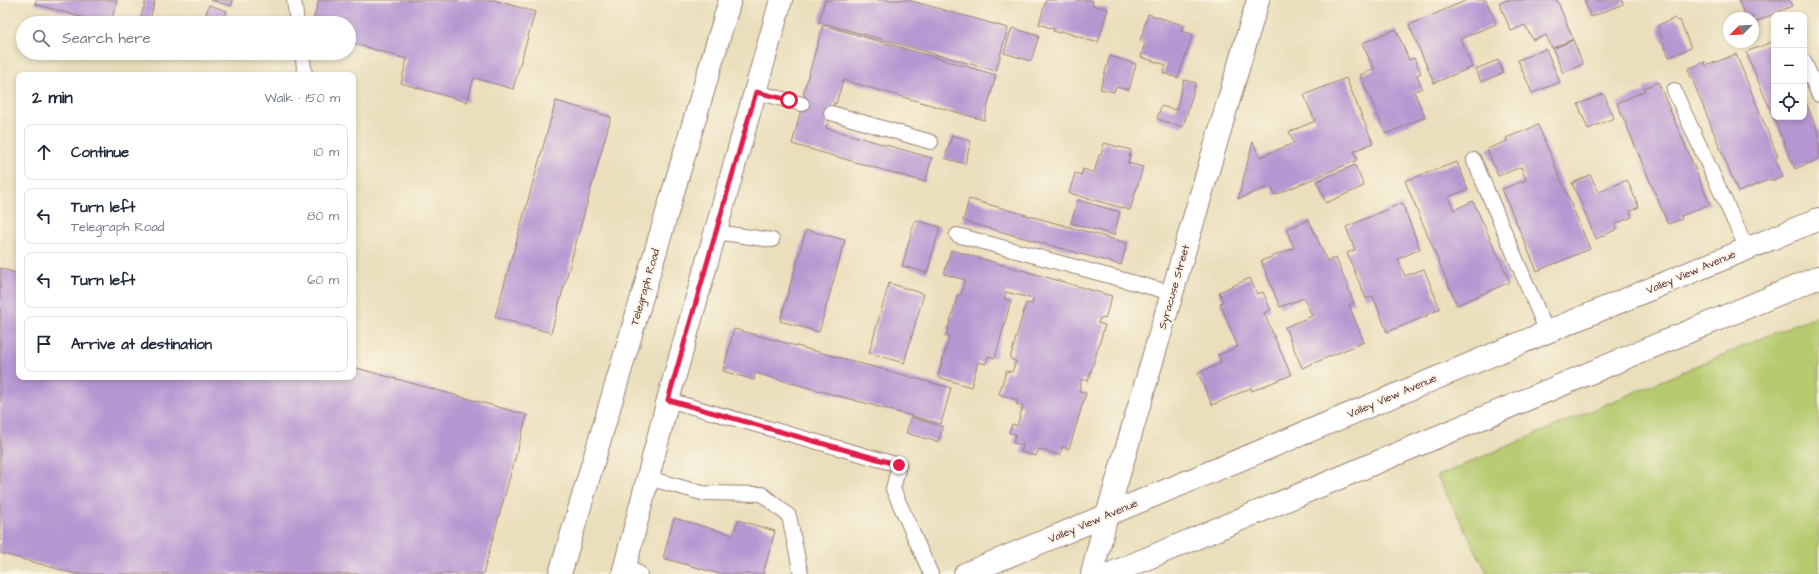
<!DOCTYPE html>
<html lang="en">
<head>
<meta charset="utf-8">
<style>
  :root { --surface:#fff; --page:#f6f6f7; --text:#1f2937; --muted:#747a83; --line:#e0e1e3 }
  body { margin:0; font-family:"Architects Daughter",sans-serif; background:var(--page); color:var(--text) }
  .controls { position:absolute; right:12px; top:12px; display:grid; overflow:hidden; border-radius:8px; box-shadow:0 2px 6px #0003 }
  .controls button { width:36px; height:36px; display:grid; place-items:center; padding:0; border:0; border-bottom:1px solid var(--line); background:var(--surface); color:var(--text); font:20px sans-serif }
  .compass { position:absolute; left:1723px; top:12px; width:36px; height:36px; border-radius:50%; background:var(--surface); box-shadow:0 2px 6px #0003; rotate:246deg }
  .stop { position:absolute; width:12px; height:12px; margin:-9px; border:3px solid #e11d48; border-radius:50%; background:#fff }
  .stop.end { background:#e11d48; border-color:#fff; box-shadow:0 1px 4px #0008 }
  .list { margin:0; padding:0; list-style:none }
  h2 { display:flex; justify-content:space-between; align-items:center; height:52px; margin:0; padding:0 16px; font-size:17px }
  h2 small { font-size:13px; font-weight:400; color:var(--muted) }
  .list li { display:grid; grid-template-columns:26px 1fr auto; gap:12px; align-items:center; box-sizing:border-box; height:56px; margin:0 8px 8px; padding:0 8px; border:1px solid var(--line); border-radius:8px }
  .list b { display:block; font-size:15px; white-space:nowrap }
  .list p { margin:0; font-size:13px; white-space:nowrap; color:var(--muted) }
  .list em { font-size:13px; font-style:normal; color:var(--muted) }
  .icon { flex:none; width:22px; height:22px; fill:none; stroke:currentColor; stroke-width:2; stroke-linecap:round; stroke-linejoin:round }
  .map { position:relative; flex:none; width:1819px; height:574px; overflow:hidden }
  .search { position:absolute; background:var(--surface); box-shadow:0 2px 6px #0003; left:16px; top:16px; width:340px; height:44px; display:flex; align-items:center; gap:10px; box-sizing:border-box; padding:0 14px; border-radius:22px; color:var(--muted); font-size:15px }
  .panel { position:absolute; background:var(--surface); box-shadow:0 2px 6px #0003; left:16px; top:72px; width:340px; height:308px; border-radius:8px }
  .map>svg:first-child { display:block }
  .green { fill:#b6cb6f; stroke:#80754d }
  .building { fill:#b697d2 }
  .lines { fill:none; stroke-linecap:round; stroke-linejoin:round }
  .service-casing { stroke:#9a7f74; stroke-width:16 }
  .minor-casing { stroke:#9a7f74; stroke-width:24 }
  .secondary-casing { stroke:#9a7f74; stroke-width:24 }
  .primary-casing { stroke:#9a7f74; stroke-width:24 }
  .service { stroke:#fff; stroke-width:14 }
  .minor { stroke:#fff; stroke-width:22 }
  .secondary { stroke:#fff; stroke-width:22 }
  .primary { stroke:#fff; stroke-width:22 }
  .route { stroke:#e11d48; stroke-width:5 }
  .labels { text-anchor:middle; dominant-baseline:central; stroke-width:4; stroke-linejoin:round; paint-order:stroke }
  .street-label { font-size:11px; fill:#4a1f2b; stroke:#fcf5e5 }
</style>
</head>
<body>
<div class="map">
<svg width="1819" height="574" viewBox="0 0 1819 574">
  <rect width="100%" height="100%" fill="#fcf5e5"/>
  <filter id="ink" filterUnits="userSpaceOnUse"><feTurbulence type="fractalNoise" baseFrequency=".025" numOctaves="2"/><feDisplacementMap in="SourceGraphic" scale="8" xChannelSelector="R" yChannelSelector="G"/><feConvolveMatrix kernelMatrix="1 2 1 2 8 2 1 2 1" color-interpolation-filters="sRGB"/></filter>
  <filter id="wash" filterUnits="userSpaceOnUse"><feTurbulence type="fractalNoise" baseFrequency=".012" numOctaves="4" result="noise"/><feDisplacementMap in="SourceGraphic" scale="16" xChannelSelector="R" yChannelSelector="G"/><feGaussianBlur stdDeviation="0.9" result="paint"/><feColorMatrix in="noise" values="0 0 0 0 0 0 0 0 0 0 0 0 0 0 0 0 0 1.4 0 .05"/><feComposite in="paint" operator="in"/></filter>
  <g filter="url(#wash)">
    <rect width="100%" height="100%" fill="#eadfbc"/>
    <polygon class="green" points="1819,314 1819,574 1488,574 1437,476"/>
    <g id="blocks">
      <g class="building">
        <polygon points="36,0 117,0 111,23 103,23 35,4"/>
        <polygon points="146,0 155,0 149,23 139,23"/>
        <polygon points="210,0 233,0 231,6"/>
        <polygon points="319,0 494,0 535,12 513,89 474,78 467,102 401,83 407,59 349,42 349,23 312,23"/>
        <polygon points="825,0 908,0 1008,28 996,71 819,22"/>
        <polygon points="1046,0 1089,0 1093,1 1092,5 1108,9 1098,42 1086,40 1086,39 1061,31 1060,33 1053,31 1054,29 1039,24"/>
        <polygon points="1467,0 1486,0 1496,24 1460,39 1472,67 1434,83 1409,25"/>
        <polygon points="1507,0 1557,0 1573,39 1552,48 1546,35 1533,40 1525,25 1511,31 1499,3"/>
        <polygon points="1584,0 1622,0 1623,4 1591,17"/>
        <polygon points="1738,0 1789,0 1792,6 1753,23 1753,18 1746,18"/>
        <polygon points="209,5 227,11 223,23 203,23"/>
        <polygon points="1148,14 1183,25 1181,31 1193,34 1178,78 1163,73 1166,65 1141,57 1145,43 1140,41"/>
        <polygon points="1676,18 1677,21 1680,20 1691,48 1669,57 1658,29 1659,28 1658,25"/>
        <polygon points="823,25 996,75 984,120 843,80 836,104 834,103 826,128 932,158 925,182 792,144 805,95 803,94"/>
        <polygon points="1012,28 1039,36 1031,61 1004,53"/>
        <polygon points="1396,29 1409,60 1414,58 1421,73 1417,75 1422,88 1414,91 1425,117 1386,134 1360,75 1374,69 1362,43"/>
        <polygon points="1573,40 1583,64 1563,73 1553,49"/>
        <polygon points="1774,41 1774,117 1804,117 1804,98 1819,134 1819,159 1795,169 1746,52"/>
        <polygon points="1546,49 1560,82 1532,93 1518,60"/>
        <polygon points="195,53 214,53 213,57"/>
        <polygon points="1736,54 1778,157 1775,158 1783,177 1772,181 1771,179 1738,192 1688,69 1705,62 1706,66"/>
        <polygon points="1110,56 1136,64 1129,90 1116,87 1114,92 1100,89"/>
        <polygon points="1498,60 1503,73 1481,82 1476,69"/>
        <polygon points="1346,78 1373,143 1354,151 1357,160 1275,195 1271,186 1238,199 1253,142 1260,157 1294,143 1289,132 1315,121 1304,95"/>
        <polygon points="1184,80 1196,83 1183,127 1157,119 1161,106 1176,110"/>
        <polygon points="1658,82 1710,204 1681,216 1682,219 1668,224 1617,103 1645,91 1644,88"/>
        <polygon points="1604,94 1614,118 1588,129 1578,104"/>
        <polygon points="556,101 611,117 551,333 495,317"/>
        <polygon points="1538,125 1590,249 1537,271 1502,189 1526,180 1521,167 1498,176 1487,149 1507,141 1506,138"/>
        <polygon points="952,135 971,141 965,164 945,158"/>
        <polygon points="1104,143 1131,150 1128,163 1143,167 1130,210 1069,193 1075,173 1081,175 1083,169 1094,173 1099,155 1101,155"/>
        <polygon points="1457,162 1468,189 1448,197 1454,210 1473,201 1510,282 1457,305 1405,181"/>
        <polygon points="1355,165 1364,186 1326,203 1317,181"/>
        <polygon points="1590,175 1599,192 1627,180 1639,207 1630,211 1632,217 1615,224 1617,229 1596,239 1572,183"/>
        <polygon points="969,199 1127,243 1121,265 963,221"/>
        <polygon points="1078,200 1120,212 1114,235 1071,223"/>
        <polygon points="1402,203 1420,249 1398,259 1405,276 1424,269 1440,309 1426,315 1427,316 1387,332 1373,296 1366,299 1347,253 1355,250 1346,227"/>
        <polygon points="915,220 940,227 927,273 902,266"/>
        <polygon points="1309,220 1327,261 1336,258 1354,303 1349,305 1364,342 1302,368 1285,327 1312,316 1304,298 1280,307 1261,261 1294,248 1286,229"/>
        <polygon points="806,230 845,240 819,332 780,321"/>
        <polygon points="951,250 1112,296 1105,319 1100,318 1098,323 1105,325 1088,381 1082,379 1079,391 1086,393 1069,449 1062,447 1060,455 1039,449 1036,456 1021,452 1023,445 1013,443 1016,434 1009,433 1012,424 1017,426 1023,406 1016,404 1018,400 999,394 1006,371 1012,372 1016,361 1010,359 1026,303 1032,304 1033,299 1006,292 1004,299 1011,301 995,358 988,356 986,364 978,362 971,387 938,377 949,337 946,336 958,294 961,295 965,280 944,274"/>
        <polygon points="0,268 19,274 19,377 353,377 353,367 527,415 483,574 76,574 0,553"/>
        <polygon points="1250,278 1257,294 1263,292 1271,310 1264,313 1291,375 1252,391 1251,388 1212,405 1198,373 1221,363 1218,355 1238,347 1220,303 1223,302 1219,292"/>
        <polygon points="889,283 924,294 904,363 869,353"/>
        <polygon points="734,329 951,388 941,424 755,373 754,380 723,371"/>
        <polygon points="911,417 943,427 938,442 906,433"/>
        <polygon points="674,518 733,535 738,520 775,531 763,574 720,574 663,558"/>
      </g>
    </g>
  </g>
  <g filter="url(#ink)">
    <use href="#blocks" fill-opacity="0" stroke="#9a7f74" stroke-width="1"/>
    <g class="lines">
      <g class="service-casing">
        <g id="service">
          <polyline points="294,0 297,23"/>
          <polyline points="302,53 305,75"/>
          <polyline points="1804,61 1819,95"/>
          <polyline points="1674,90 1747,249"/>
          <polyline points="756,92 802,104"/>
          <polyline points="831,113 931,142"/>
          <polyline points="1474,160 1547,332"/>
          <polyline points="716,232 772,240"/>
          <polyline points="957,235 1172,293"/>
          <polyline points="668,400 899,465 893,489 931,574"/>
          <polyline points="648,478 702,493 762,494 789,516 801,574"/>
          <polyline points="626,564 640,574"/>
        </g>
      </g>
      <g class="minor-casing">
        <polyline id="minor" points="1092,574 1107,515 1258,0"/>
      </g>
      <g class="secondary-casing">
        <g id="secondary">
          <polyline points="965,574 1819,219"/>
          <polyline points="1110,574 1819,277"/>
        </g>
      </g>
      <g class="primary-casing">
        <g id="primary">
          <polyline points="560,574 730,0"/>
          <polyline points="623,574 668,400 781,0"/>
        </g>
      </g>
      <use href="#service" class="service"/>
      <use href="#minor" class="minor"/>
      <use href="#secondary" class="secondary"/>
      <use href="#primary" class="primary"/>
    </g>
  </g>
  <g class="lines" filter="url(#ink)">
    <polyline class="route" points="789,100 756,92 668,400 899,465"/>
  </g>
  <g class="labels">
    <g class="street-label">
      <text transform="translate(1691 272) rotate(-23)">Valley View Avenue</text>
      <text transform="translate(645 287) rotate(-74)">Telegraph Road</text>
      <text transform="translate(1174 287) rotate(-74)">Syracuse Street</text>
      <text transform="translate(1392 396) rotate(-23)">Valley View Avenue</text>
      <text transform="translate(1093 521) rotate(-23)">Valley View Avenue</text>
    </g>
  </g>
</svg>
<div class="controls">
<button>+</button>
<button>−</button>
<button><svg class="icon" aria-label="locate" viewBox="0 0 24 24"><circle cx="12" cy="12" r="6"/><path d="M12 2v4M12 18v4M2 12h4M18 12h4"/></svg></button>
</div>
<svg class="compass" viewBox="-18 -18 36 36"><path d="M0-13l5 13h-10z" fill="#e53935"/><path d="M0 13l5-13h-10z" fill="#747a83"/></svg>
<div class="stop" style="left:789px;top:100px"></div>
<div class="stop end" style="left:899px;top:465px"></div>
<div class="search"><svg class="icon" aria-label="search" viewBox="0 0 24 24"><circle cx="10" cy="10" r="6"/><path d="M15 15l6 6"/></svg>Search here</div>
<section class="panel">
<h2>2 min<small>Walk · 150 m</small></h2>
<ul class="list">
<li><svg class="icon" aria-label="ahead" viewBox="0 0 24 24"><path d="M12 20V5M6 11l6-6 6 6"/></svg><div><b>Continue</b></div><em>10 m</em></li>
<li><svg class="icon" aria-label="left" viewBox="0 0 24 24"><path d="M17 20v-9H6M10 6l-5 5 5 5"/></svg><div><b>Turn left</b><p>Telegraph Road</p></div><em>80 m</em></li>
<li><svg class="icon" aria-label="left" viewBox="0 0 24 24"><path d="M17 20v-9H6M10 6l-5 5 5 5"/></svg><div><b>Turn left</b></div><em>60 m</em></li>
<li><svg class="icon" aria-label="arrive" viewBox="0 0 24 24"><path d="M6 21V4h12l-3 4 3 4H6"/></svg><div><b>Arrive at destination</b></div></li>
</ul>
</section>
</div>
</body>
</html>
